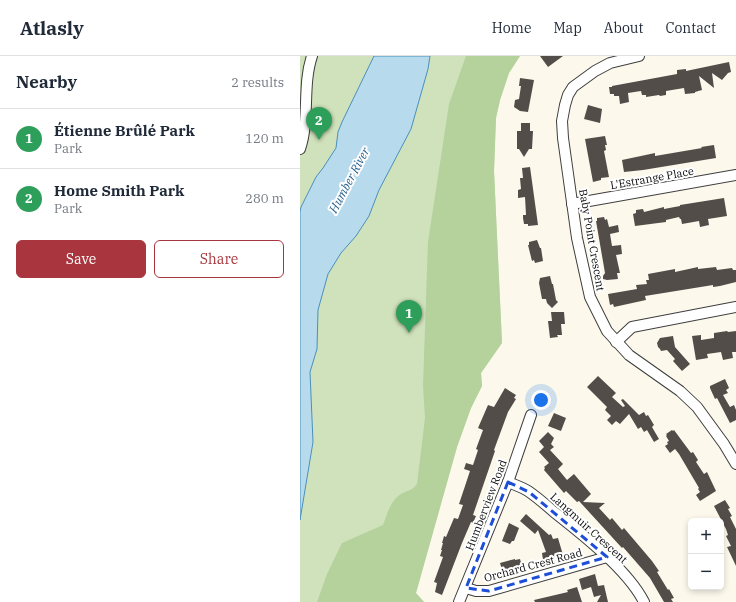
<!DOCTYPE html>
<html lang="en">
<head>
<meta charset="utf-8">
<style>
  :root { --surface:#fff; --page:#f2f2f3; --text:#1f2937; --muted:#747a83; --line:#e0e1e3; --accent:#a9363e }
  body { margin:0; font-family:"IBM Plex Serif",serif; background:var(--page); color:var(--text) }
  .controls { position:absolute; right:12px; bottom:12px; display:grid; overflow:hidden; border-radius:6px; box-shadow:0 2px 6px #0003 }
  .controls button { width:36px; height:36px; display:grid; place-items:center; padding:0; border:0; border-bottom:1px solid var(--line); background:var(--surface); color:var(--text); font:20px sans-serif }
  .you { position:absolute; left:241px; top:344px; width:14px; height:14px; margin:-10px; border:3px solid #fff; border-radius:50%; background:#1a73e8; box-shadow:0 0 0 6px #1a73e833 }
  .badge { display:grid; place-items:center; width:26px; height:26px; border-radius:50%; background:var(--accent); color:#fff; font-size:13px; font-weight:700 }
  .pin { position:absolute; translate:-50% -33px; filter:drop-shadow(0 1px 2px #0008) }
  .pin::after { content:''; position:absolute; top:21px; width:14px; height:12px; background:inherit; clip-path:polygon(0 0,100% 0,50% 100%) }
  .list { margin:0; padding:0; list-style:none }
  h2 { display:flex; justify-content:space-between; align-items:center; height:52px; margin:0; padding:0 16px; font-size:17px }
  h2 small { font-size:13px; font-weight:400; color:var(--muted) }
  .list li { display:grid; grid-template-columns:26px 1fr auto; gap:12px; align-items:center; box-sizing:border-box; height:60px; padding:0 16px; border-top:1px solid var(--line) }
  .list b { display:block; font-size:15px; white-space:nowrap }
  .list p { margin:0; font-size:13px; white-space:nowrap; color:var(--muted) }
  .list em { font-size:13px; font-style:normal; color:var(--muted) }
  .actions { display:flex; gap:8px; padding:12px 16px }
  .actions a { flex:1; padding:9px 0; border:1px solid var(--accent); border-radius:6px; text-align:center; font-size:14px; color:var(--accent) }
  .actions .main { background:var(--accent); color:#fff }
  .map { position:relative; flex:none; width:436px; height:546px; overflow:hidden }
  header { display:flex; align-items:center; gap:24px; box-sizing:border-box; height:56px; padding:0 20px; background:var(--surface); border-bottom:1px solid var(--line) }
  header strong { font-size:19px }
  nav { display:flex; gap:22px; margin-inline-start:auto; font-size:14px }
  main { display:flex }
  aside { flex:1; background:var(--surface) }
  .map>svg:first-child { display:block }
  .green { fill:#d0e2bb }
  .forest { fill:#b5d19c }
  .water { fill:#b7daed; stroke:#488fbb }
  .building { fill:#524d49 }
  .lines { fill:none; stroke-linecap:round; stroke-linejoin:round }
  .minor-casing { stroke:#3e3e3e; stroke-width:12 }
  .minor { stroke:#fff; stroke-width:10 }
  .marked { fill:none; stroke:#1d4ed8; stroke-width:3; stroke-dasharray:8 5; stroke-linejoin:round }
  .labels { text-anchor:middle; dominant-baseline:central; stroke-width:4; stroke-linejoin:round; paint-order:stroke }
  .street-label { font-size:11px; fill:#0b0b0b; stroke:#fff }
  .water-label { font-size:12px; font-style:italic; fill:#26618c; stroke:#fff }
</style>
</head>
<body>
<header>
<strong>Atlasly</strong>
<nav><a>Home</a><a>Map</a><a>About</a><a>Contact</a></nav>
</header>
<main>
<aside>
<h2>Nearby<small>2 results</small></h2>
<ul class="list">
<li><span class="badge" style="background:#2e9e5b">1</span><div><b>Étienne Brûlé Park</b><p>Park</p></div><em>120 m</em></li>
<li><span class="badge" style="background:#2e9e5b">2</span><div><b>Home Smith Park</b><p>Park</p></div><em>280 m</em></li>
</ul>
<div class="actions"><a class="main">Save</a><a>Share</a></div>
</aside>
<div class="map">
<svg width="436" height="546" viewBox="0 0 436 546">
  <rect width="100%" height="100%" fill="#fcf9ec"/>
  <g class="green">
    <polygon points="0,0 74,0 42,66 38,76 36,92 23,112 16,121 1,151 0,156"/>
    <polygon points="130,0 220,0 209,17 200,44 196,62 194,115 202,287 181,317 182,330 171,352 157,391 116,537 124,546 0,546 0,464 13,386 10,316 12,305 16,299 18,254 28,218 41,197 56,180 69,160 79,134 111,73 128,13"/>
  </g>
  <path class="forest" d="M166,0H220L209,17L200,44L196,62L194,115L202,287L181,317L182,330L171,352L157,391L116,537L124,546H17L27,518L42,487L83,469C87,459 90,445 101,438C108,434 112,435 117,428L125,362L123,330L128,186L149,48Z"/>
  <polygon class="water" points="74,0 130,0 128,13 111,73 79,134 69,160 56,180 41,197 28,218 18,254 17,293 10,316 13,386 0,464 0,156 1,151 16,121 23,112 36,92 38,76 42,66"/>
  <g class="building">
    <polygon points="240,0 263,0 248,11"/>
    <polygon points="429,6 431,16 428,17 422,24 412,17 414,32 399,20 402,34 395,36 395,37 385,38 384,32 366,35 366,39 360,40 359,39 346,41 346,39 342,39 341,35 328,37 329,46 320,48 319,40 314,40 314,38 310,38 309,31 312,31 312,30 377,18 377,14 386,13 386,15"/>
    <polygon points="220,22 234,24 228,56 220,55 214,51 215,44 219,43 221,30 219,30"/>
    <polygon points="288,49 302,53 300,67 284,63"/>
    <polygon points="221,67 230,67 230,75 233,75 232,93 229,93 224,101 219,93 217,93 217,75 221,75"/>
    <polygon points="305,80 307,89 305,89 306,94 304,95 309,121 301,122 301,124 293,126 285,83"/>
    <polygon points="414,89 416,102 343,114 324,116 322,104 355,97 355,100 402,92 401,91"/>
    <polygon points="230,111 238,169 228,170 228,168 224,168 223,162 223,159 226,159 225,141 218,142 218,134 221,133 220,122 223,122 222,112"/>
    <polygon points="424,142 427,160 408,163 409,169 400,171 399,165 382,168 381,163 380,163 379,161 366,164 366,166 335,170 333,158 336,157 336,154 343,153 344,156 364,151 364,153 380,150 380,149"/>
    <polygon points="304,161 305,164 307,163 309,171 318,169 319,176 310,178 312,190 321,189 322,198 316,199 320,217 317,217 318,223 307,224 303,223 303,220 305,217 296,165 297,165 297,162"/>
    <polygon points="237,184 240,192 241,192 243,205 235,207 234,204 232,205 228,189 229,189 229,186"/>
    <polygon points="398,211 398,213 416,211 417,214 432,212 433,214 436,214 436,226 420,230 413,231 413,229 345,240 346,244 314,251 313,248 310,249 308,238 337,233 336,229 347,228 346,224 349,224 348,218 375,213 375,216"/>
    <polygon points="250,220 252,228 253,228 256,244 258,246 252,252 247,247 246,243 242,243 239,227 240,222"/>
    <polygon points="251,256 264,256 265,268 261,268 262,279 257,279 258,281 250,282 248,265 252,265"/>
    <polygon points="427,275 428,276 436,275 436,296 432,296 433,302 423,304 421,296 407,298 408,302 396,304 392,280 401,279 401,284 414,282 414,277"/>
    <polygon points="373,280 375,291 390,308 382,315 373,305 375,303 367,294 361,295 360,293 358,291 357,287 360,282"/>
    <polygon points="298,320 316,337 312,341 323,351 325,350 321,344 323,343 339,359 344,356 346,360 348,359 354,369 352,371 359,383 354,386 347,374 344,376 341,371 338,373 329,358 320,368 316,365 312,369 307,364 311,360 305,354 307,351 287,331"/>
    <polygon points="425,323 429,332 426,334 428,337 423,339 430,351 434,349 436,354 436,364 430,367 417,342 415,343 410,332 410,330"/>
    <polygon points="205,332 216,339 214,342 216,343 208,356 194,394 195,395 173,459 176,460 173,467 171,466 162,487 142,539 135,536 137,527 134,526 143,501 140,500 142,494 141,494 143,487 142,487 144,480 146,481 154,462 158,463 163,449 159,448 170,415 164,413 166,407 173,409 178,394 176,393 183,374 178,372 188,349 194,351"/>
    <polygon points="254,357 266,362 261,375 248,370"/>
    <polygon points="372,374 373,375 374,374 391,397 393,396 398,404 396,406 404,418 407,416 416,435 400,445 396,439 400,436 398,433 399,432 379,398 375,393 370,397 365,390 368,388 367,386 369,385 366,380 367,379 366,378"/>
    <polygon points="248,376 254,382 251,388 254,391 250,394 263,408 258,413 267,424 274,418 291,438 283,446 305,447 299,452 310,464 312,462 322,474 324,472 352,505 359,515 357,516 368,534 369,533 374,542 371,543 373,546 364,546 350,522 323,491 322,492 279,445 277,446 266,435 264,437 244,414 245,412 244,411 249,407 239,396 244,391 239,385"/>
    <polygon points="425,444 430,452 428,453 432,460 430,461 436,473 436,510 427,491 431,490 426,480 428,479 426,473 414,450"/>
    <polygon points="226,458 249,479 251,478 253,483 258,482 263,499 243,504 242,497 246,496 238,474 235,478 220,465"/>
    <polygon points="209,467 219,472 214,485 212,485 210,488 202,485"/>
    <polygon points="215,503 215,504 220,503 222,510 203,517 200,507"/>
    <polygon points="295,518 298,530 304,529 308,546 297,546 301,539 294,541 291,531 282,534 279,523"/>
    <polygon points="277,531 282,546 235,546 234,544 268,536 267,534"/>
  </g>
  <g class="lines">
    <g class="minor-casing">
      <g id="minor">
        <polyline points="339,0 310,7 295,15 273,31 268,39 265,49 262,65 263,82 277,182 290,241 307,275 329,299 380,335 397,351 424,388 436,408"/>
        <path d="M0,93C10,63 2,30 12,0"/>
        <polyline points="272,148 436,119"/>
        <polyline points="316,286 332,271 436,251"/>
        <path d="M208,426C215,429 222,431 228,435C237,441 246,449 254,456C282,478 328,514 344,546"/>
        <polyline points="166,532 176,535 189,535 307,501"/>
        <polyline points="159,546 208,426 231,359"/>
      </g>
    </g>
    <use href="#minor" class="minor"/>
  </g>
  <path class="marked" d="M208,426L229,436L307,501L189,535L166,532Z"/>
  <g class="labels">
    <g class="street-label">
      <text transform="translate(352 122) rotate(-10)">L'Estrange Place</text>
      <text transform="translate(292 184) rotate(80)">Baby Point Crescent</text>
      <text transform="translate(186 449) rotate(-69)">Humberview Road</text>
      <text transform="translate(289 472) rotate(42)">Langmuir Crescent</text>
      <text transform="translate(233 509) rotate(-15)">Orchard Crest Road</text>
    </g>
    <g class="water-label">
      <text transform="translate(49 124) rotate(-62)">Humber River</text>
    </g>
  </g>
</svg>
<div class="controls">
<button>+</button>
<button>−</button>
</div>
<div class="you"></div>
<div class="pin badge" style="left:109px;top:277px;background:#2e9e5b">1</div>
<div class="pin badge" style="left:19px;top:84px;background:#2e9e5b">2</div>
</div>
</main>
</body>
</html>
